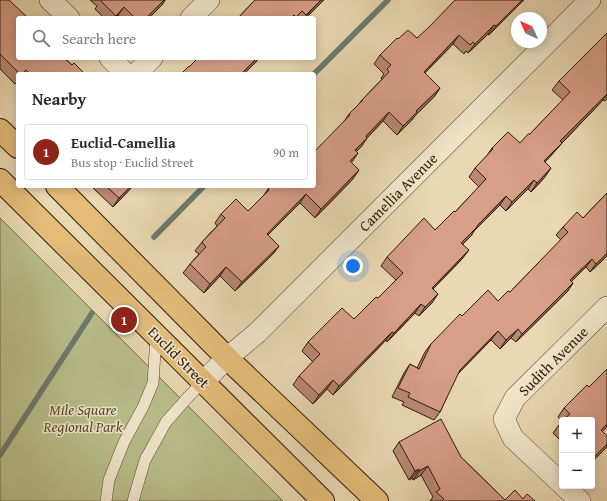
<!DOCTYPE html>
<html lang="en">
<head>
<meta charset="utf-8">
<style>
  :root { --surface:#fff; --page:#f2f2f3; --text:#2b2b33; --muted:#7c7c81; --line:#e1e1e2; --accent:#8f2418 }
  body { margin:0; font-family:"Gentium Book Plus",serif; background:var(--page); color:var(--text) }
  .controls { position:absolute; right:12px; bottom:12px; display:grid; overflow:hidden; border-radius:4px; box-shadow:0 2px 10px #0003 }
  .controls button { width:36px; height:36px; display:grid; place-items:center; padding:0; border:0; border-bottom:1px solid var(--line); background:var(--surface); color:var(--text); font:20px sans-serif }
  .compass { position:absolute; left:511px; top:12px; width:36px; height:36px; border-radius:50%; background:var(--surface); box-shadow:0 2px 10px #0003; rotate:315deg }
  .you { position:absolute; left:353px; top:266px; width:14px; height:14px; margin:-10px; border:3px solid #fff; border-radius:50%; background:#1a73e8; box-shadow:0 0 0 6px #1a73e833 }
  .badge { display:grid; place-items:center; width:26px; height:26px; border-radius:50%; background:var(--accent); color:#fff; font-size:13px; font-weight:700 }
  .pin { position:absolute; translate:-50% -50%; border:2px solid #fff; box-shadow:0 1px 4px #0006 }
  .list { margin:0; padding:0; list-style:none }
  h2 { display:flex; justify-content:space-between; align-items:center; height:52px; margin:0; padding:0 16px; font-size:17px }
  h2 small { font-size:13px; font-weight:400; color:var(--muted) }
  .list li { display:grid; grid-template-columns:26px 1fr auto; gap:12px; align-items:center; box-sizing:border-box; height:56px; margin:0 8px 8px; padding:0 8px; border:1px solid var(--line); border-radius:4px }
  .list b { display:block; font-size:15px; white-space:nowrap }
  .list p { margin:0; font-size:13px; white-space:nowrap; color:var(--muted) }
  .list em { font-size:13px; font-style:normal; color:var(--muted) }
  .icon { flex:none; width:22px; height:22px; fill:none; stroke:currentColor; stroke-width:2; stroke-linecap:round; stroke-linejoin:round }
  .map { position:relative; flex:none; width:607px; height:501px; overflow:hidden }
  .search { position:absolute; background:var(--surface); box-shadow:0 2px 10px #0003; left:16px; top:16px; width:300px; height:44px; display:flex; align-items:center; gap:10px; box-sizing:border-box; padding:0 14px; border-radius:4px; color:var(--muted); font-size:15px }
  .panel { position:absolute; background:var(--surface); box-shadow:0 2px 10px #0003; left:16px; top:72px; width:300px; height:116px; border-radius:4px }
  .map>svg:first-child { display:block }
  .green { fill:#b8be8a; stroke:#726c4a }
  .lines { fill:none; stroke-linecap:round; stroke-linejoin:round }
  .stream { stroke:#6c7a6d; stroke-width:5.5 }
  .lane-casing { stroke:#5b4a34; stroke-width:12 }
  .street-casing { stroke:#5b4a34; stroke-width:22 }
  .primary-casing { stroke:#2c1b0a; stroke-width:24 }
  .lane { stroke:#f1e6cc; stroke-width:11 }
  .street { stroke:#f1e6cc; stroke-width:21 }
  .primary { stroke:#e4bc78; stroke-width:22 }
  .wall { fill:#b98875; stroke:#2c1b0a }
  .shaded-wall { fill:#966f5f; stroke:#2c1b0a }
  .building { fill:#d79e88; stroke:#2c1b0a }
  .labels { text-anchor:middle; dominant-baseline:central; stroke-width:3; stroke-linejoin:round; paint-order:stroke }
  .street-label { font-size:15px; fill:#2c1b0a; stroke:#f1e6cc }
  .park-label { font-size:15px; font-style:italic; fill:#564c30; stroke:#f1e6cc }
</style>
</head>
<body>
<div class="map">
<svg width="607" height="501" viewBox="0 0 607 501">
  <rect width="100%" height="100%" fill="#e9d8b1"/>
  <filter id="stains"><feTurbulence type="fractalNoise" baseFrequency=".005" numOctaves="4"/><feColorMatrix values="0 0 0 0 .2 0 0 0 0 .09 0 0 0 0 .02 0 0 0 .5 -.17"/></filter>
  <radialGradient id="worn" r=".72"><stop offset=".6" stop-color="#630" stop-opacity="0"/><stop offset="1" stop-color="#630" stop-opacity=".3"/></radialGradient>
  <polygon class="green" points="0,218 283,501 0,501"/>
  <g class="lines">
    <g class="stream">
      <polyline points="314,74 388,0"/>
      <polyline points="154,237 204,186"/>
      <polyline points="0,455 92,313"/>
    </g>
    <g class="lane-casing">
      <g id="lane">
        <polyline points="106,501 109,480 124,442 143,407 153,383 156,336"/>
        <polyline points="133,501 145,460 166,422 189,396 203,382"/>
      </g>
    </g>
    <g class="street-casing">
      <g id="street">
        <polyline points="50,0 69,18"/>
        <polyline points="191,18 209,0"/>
        <polyline points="110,58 126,74"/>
        <polyline points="136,74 152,58"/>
        <polyline points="203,382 227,358 257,333 590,0"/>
        <polyline points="562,484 513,438 504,419 515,398 607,307"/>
        <polyline points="564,486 580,501"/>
      </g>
    </g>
    <g class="primary-casing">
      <g id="primary">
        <polyline points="0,130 18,147"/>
        <polyline points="0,180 323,501"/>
        <polyline points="57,186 227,358 377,501"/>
      </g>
    </g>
    <use href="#lane" class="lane"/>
    <use href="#street" class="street"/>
    <use href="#primary" class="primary"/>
  </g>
  <g class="wall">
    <polygon points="0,0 18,18 72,65 85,74 18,74 18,81 15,84 0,69"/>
    <polygon points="90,0 165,0 162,5 149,18 121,18 118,15 116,18 104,18 95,9 97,6"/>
    <polygon points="255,0 324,0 306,18 238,18"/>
    <polygon points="524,0 489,35 488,34 468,53 466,51 464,54 453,44 425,73 440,88 434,97 414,117 411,121 397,135 383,121 367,138 361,147 356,151 351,162 353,179 315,218 300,203 268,235 279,246 273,254 235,291 220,276 204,293 183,273 190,264 199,254 195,251 202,242 217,226 215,223 221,214 248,211 264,195 268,189 314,186 345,120 349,114 359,104 362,100 382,79 381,78 384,74 374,64 380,55 398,39 417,38"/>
    <polygon points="607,33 607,99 605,101 603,100 562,143 555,151 545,162 545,177 531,192 528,189 506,211 500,205 474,231 471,236 463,244 462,259 433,289 432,303 419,316 415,313 387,342 386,340 333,395 327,389 313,404 293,385 299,376 313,362 302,351 308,342 354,319 378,298 396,280 381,266 387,257 435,230 455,212 479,187 469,177 475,168 486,157 492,148 520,143 530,134 563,100 552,90 559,81"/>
    <polygon points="94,186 133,186 113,207 93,188"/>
    <polygon points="607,193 607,256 590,272 586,267 571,282 573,283 567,292 516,342 511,338 500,349 491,340 457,374 440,412 434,420 402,405 404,402 392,397 404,373 410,364 417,368 425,352 431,344 462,316 498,301 510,292 561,240 556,235 563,227 583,218"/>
    <polygon points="607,369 607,427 602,431 607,436 607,446 605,449 592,462 592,420 562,420 562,421 558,417 564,408 587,385 589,387"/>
    <polygon points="562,421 562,442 553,433"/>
    <polygon points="399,442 461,457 505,500 523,499 535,501 430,501 433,497 421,475 413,480 412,478 409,480 393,451"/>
  </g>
  <g class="shaded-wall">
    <polygon points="164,0 165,0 162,5 149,18 146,18"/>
    <polygon points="321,0 324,0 306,18 304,18"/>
    <polygon points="522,0 524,0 489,35 496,26"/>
    <polygon points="124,7 118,15 116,18 114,18"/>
    <polygon points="494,25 488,34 468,53 475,44"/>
    <polygon points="459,35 453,44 417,81 424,72"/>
    <polygon points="257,58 259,58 256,62 244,74 241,74"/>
    <polygon points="440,88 434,97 414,117 411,121 397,135 403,126 416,111"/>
    <polygon points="607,94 603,100 562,143 555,151 538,170 544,161 560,141"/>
    <polygon points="389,112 383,121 367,138 361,147 349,159 366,136"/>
    <polygon points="358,153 352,162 343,170 350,161"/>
    <polygon points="551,168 545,177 531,192 537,183"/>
    <polygon points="359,170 353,179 315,218 321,209"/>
    <polygon points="534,180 528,189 506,211 512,202"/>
    <polygon points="131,186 133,186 113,207 119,198"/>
    <polygon points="306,194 300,203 261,242 267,234"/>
    <polygon points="506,196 500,205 474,231 471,236 455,252 461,243 477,226"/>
    <polygon points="279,246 273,254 235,291 242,282"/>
    <polygon points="469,250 462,259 425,297 432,288"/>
    <polygon points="607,253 607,256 590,272 596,264"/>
    <polygon points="592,259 586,267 564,289 570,280"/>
    <polygon points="226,267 220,276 204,293 210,284"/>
    <polygon points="573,283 567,292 516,342 522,334"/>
    <polygon points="438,294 432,303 419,316 425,307"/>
    <polygon points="421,304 415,313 387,342 394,333"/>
    <polygon points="518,329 511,338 500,349 506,340"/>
    <polygon points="498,331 491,340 454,378 460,370"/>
    <polygon points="392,332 386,340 333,395 339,386"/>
    <polygon points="333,380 327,389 313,404 319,395"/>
    <polygon points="607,424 607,427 595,439 601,430"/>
    <polygon points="607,444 607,446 605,449 592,462 592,461 595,456"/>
    <polygon points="428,466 421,475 413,480 419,471"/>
    <polygon points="419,469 412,478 409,480 415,471"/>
  </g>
  <g class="building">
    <polygon points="0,0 9,0 28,18 18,18 18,58 64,58 72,65 74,63 85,74 30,74 26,70 22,74 20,74 0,54"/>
    <polygon points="101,0 164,0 146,18 135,18 124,7 116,16 101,1"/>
    <polygon points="255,0 321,0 306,15 302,11 296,17 294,15 292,18 238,18"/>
    <polygon points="455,0 522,0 496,26 494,25 475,44 473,42 470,45 459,35 424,72 440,88 416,111 417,112 403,126 389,112 366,136 367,138 355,150 358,153 350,161 359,170 321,209 306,194 267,234 279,246 242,282 226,267 210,284 190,264 206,247 202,242 225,218 221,214 236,199 248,211 269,190 268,189 271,186 314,186 314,152 350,115 349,114 363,100 362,100 389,72 387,69 391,65 380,55 397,38 398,39 408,30 417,38 429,27"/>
    <polygon points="607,33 607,94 560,141 562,143 544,161 551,168 537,183 534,180 512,202 506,196 477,226 477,227 461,243 469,250 432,288 438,294 425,307 421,304 394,333 392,332 339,386 333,380 319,395 299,376 320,354 308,342 342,308 354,319 376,297 378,298 403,273 387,257 424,218 435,230 454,211 455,212 486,179 475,168 493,149 492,148 508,132 520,143 528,134 530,134 570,92 559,81"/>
    <polygon points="198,58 257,58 241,74 181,74 189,66 189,67"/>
    <polygon points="106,186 131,186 119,198"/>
    <polygon points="607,193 607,253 596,264 592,259 570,280 573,283 522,334 518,329 506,340 498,331 460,370 440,412 408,397 410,393 398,388 410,364 419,369 431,344 460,314 462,316 488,290 498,301 508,291 510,292 568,232 563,227 577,212 583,218"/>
    <polygon points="607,369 607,424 601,430 607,436 607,444 595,456 592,453 592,420 563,420 570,414 564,408 587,385 589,387"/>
    <polygon points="441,419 461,457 505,500 515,490 523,499 527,494 535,501 442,501 444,499 436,492 440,489 428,466 419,471 419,469 415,471 399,442"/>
    <polygon points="562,421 562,427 559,424"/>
  </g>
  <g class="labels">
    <g class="street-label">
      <text transform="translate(398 192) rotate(-45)">Camellia Avenue</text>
      <text transform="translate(179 357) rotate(45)">Euclid Street</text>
      <text transform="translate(553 361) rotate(-45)">Sudith Avenue</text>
    </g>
    <g class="park-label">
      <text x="83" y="409">Mile Square<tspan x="83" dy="17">Regional Park</tspan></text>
    </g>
  </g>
  <rect width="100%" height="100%" filter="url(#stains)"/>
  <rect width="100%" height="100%" fill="url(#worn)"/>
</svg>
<div class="controls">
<button>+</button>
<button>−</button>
</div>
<svg class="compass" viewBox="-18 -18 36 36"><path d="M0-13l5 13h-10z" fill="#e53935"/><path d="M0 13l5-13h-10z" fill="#7c7c81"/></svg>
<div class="you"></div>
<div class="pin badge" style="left:124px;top:320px">1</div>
<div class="search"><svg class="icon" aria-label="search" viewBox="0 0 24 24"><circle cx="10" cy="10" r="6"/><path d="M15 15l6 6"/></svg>Search here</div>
<section class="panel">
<h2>Nearby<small></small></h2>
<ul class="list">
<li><span class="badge">1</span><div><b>Euclid-Camellia</b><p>Bus stop · Euclid Street</p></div><em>90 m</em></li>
</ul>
</section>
</div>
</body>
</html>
